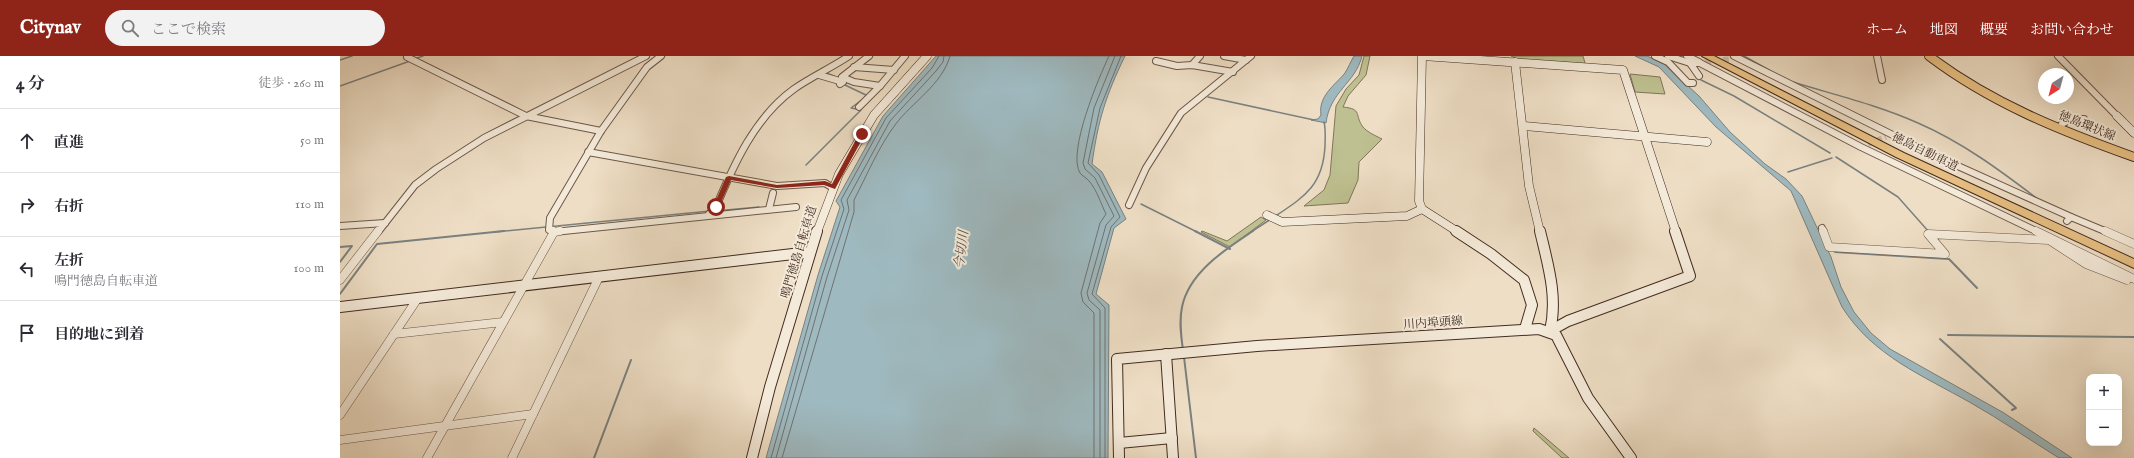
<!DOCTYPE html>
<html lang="ja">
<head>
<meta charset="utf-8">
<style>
  :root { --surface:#fff; --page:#f2f2f3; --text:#2b2b33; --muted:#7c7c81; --line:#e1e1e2; --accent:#8f2418 }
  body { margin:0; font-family:"IM FELL English","Noto Serif JP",serif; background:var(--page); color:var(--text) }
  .controls { position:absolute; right:12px; bottom:12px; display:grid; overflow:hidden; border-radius:8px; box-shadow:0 4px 16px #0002 }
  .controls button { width:36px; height:36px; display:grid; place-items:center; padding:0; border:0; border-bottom:1px solid var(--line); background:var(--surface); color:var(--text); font:20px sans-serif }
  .compass { position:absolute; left:1698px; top:12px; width:36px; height:36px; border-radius:50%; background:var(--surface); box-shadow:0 4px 16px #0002; rotate:216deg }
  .stop { position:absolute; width:12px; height:12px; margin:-9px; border:3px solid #8f2418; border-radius:50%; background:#fff }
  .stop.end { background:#8f2418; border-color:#fff; box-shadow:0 1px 4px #0008 }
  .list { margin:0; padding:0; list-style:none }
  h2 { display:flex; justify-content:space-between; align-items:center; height:52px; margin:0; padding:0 16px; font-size:17px }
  h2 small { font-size:13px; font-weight:400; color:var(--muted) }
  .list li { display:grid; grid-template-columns:26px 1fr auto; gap:12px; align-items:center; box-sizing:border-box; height:64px; padding:0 16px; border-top:1px solid var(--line) }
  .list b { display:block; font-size:15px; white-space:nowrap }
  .list p { margin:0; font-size:13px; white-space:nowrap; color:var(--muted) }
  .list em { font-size:13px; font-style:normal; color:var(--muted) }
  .icon { flex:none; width:22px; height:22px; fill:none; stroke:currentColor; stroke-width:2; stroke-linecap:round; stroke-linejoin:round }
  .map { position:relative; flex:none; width:1794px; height:402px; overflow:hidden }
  header { display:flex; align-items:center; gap:24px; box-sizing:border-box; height:56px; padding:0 20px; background:var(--accent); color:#fff }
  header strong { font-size:19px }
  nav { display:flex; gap:22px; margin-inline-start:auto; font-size:14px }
  .search { width:280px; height:36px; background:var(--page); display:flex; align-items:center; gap:10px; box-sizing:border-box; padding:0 14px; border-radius:22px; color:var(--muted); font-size:15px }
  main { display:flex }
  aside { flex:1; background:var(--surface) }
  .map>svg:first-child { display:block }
  .green { fill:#bec091; stroke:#807658 }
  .water { fill:#9eb9bf; stroke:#7a817f }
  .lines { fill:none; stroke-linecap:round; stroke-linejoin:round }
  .shore { stroke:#707270; stroke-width:1 }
  .stream-far1 { stroke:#7a817f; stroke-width:1.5 }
  .stream { stroke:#7a817f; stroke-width:2 }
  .street-tunnel { stroke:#ccbaa4; stroke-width:6; stroke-dasharray:6 3; stroke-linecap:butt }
  .street-far1-casing { stroke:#6e5849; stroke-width:8 }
  .street-casing { stroke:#6e5849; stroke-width:9 }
  .secondary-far1-casing { stroke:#432c20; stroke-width:9 }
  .secondary-casing { stroke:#432c20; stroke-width:12 }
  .primary-casing { stroke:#432c20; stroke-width:10 }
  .highway-casing { stroke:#432c20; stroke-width:2 }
  .street-far1 { stroke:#f4ead9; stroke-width:6 }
  .street { stroke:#f4ead9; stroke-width:8 }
  .secondary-far1 { stroke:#f4ead9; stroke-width:8 }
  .secondary { stroke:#f4ead9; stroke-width:10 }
  .primary { stroke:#e7bf82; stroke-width:8 }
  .highway { fill:#e7bf82; fill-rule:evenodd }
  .route { fill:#8f2418 }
  .labels { text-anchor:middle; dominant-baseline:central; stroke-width:4; stroke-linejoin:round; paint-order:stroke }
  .street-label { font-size:12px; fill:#432c20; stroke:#f4ead9 }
  .water-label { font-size:13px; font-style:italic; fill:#5a4f48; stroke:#f4ead9 }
</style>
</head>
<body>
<header>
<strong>Citynav</strong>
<div class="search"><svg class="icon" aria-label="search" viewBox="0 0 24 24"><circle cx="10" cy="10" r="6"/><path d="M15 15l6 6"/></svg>ここで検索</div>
<nav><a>ホーム</a><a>地図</a><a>概要</a><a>お問い合わせ</a></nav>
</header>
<main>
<aside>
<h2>4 分<small>徒歩 · 260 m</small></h2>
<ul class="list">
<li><svg class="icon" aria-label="ahead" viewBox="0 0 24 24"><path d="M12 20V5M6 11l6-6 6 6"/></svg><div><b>直進</b></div><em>50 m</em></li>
<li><svg class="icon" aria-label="right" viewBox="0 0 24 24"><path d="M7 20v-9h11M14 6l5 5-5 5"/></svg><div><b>右折</b></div><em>110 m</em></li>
<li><svg class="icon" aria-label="left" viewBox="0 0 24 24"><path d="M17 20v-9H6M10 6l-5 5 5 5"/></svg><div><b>左折</b><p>鳴門徳島自転車道</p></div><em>100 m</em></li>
<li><svg class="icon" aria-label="arrive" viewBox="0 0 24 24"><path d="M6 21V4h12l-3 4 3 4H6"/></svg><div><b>目的地に到着</b></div></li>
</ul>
</aside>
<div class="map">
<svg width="1794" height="402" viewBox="0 0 1794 402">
  <rect width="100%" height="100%" fill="#eedec5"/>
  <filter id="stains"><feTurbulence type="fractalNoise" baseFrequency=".005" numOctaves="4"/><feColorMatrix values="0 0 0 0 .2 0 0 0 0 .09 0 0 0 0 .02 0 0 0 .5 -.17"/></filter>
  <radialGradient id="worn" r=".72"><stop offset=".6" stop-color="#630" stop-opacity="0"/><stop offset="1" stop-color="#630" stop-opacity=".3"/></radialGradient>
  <g class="green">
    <path d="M1024,0H1030L1026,19L1008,40L1003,51C1023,53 1014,59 1023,71C1027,76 1036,80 1042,83L1019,106L1018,124L1008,147L964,150L984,134L990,119L996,50L1006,33L1019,19Z"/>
    <polygon points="1171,0 1243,0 1245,7 1243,9 1179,4"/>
    <polygon points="1290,18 1320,21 1325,38 1295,36"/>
    <polygon points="921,161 926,164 890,191 861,176 862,175 887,185"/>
    <polygon points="1194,372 1229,402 1222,402 1193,375"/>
  </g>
  <g class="water">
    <path d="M596,0H785C766,39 758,64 752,108L762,116L786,163L774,172L756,238L769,249L768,402H426L478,219L500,151L496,145L543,60Z"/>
    <path d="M1014,0H1022C1015,28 990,35 986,67L971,64L978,63L981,59C978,40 995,29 1005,17C1008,12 1011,5 1014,0Z"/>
    <path d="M1295,0H1307L1324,8L1359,40L1390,76L1425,108L1446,123L1462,140L1491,201L1501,231L1514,256L1531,277L1550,293L1664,357L1732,402H1719C1690,384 1661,364 1631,347C1582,319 1533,300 1502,251L1451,135L1376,71L1319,11Z"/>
  </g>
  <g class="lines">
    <g class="shore">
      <polyline points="431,402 482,220 504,153 501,144 546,62 592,12 599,0"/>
      <polyline points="436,402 487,221 509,154 507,144 550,65 596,15 603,6 604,0"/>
      <path d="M442,402L514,156V144C527,119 538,92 555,69C572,46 602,29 610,0"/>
      <path d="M754,402V257L743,246L741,237L760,167L766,158C761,148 757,134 749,125C747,122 742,120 740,117C727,96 759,21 769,0"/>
      <polyline points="760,402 760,254 749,244 747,237 766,169 774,160 755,122 745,113 743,107 754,52 775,0"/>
      <polyline points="765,402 765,252 752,238 771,171 780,161 759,119 748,107 760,52 781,0"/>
    </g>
    <g class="stream-far1">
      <polyline points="1404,0 1429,14"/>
      <polyline points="74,3 83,0"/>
      <polyline points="0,4 12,0"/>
      <polyline points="486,17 494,20"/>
      <polyline points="1361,24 1394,40 1490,97"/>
      <polyline points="507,26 505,29 528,40 526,41"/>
      <path d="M1453,26C1495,39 1538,49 1578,67C1622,86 1661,115 1699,144"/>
      <polyline points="0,30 70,5"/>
      <polyline points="868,41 974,64"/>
      <polyline points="1496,101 1558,141 1589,176"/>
      <polyline points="466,109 521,54 511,52 523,43"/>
      <polyline points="1448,116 1492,102"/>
      <polyline points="801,148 857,176"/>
      <polyline points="375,155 419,151"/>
      <path d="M934,161C964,141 983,130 985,90C985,82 986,74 984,66"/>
      <polyline points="154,176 370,155"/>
      <polyline points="911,176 931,163"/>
    </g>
    <g class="stream">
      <polyline points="855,175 890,193"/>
      <polyline points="0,191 12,190 0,206"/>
      <polyline points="1495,196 1609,203 1637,232"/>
      <polyline points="0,238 37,188 164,175"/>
      <polyline points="1608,279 1794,281"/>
      <polyline points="1600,283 1676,352 1672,354"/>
      <path d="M843,294C841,280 839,265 842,251C849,216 886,193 913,175"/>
      <polyline points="844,301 856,402"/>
      <polyline points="254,402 291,304"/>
    </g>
    <g class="street-tunnel">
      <polyline points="1365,6 1391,3"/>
      <polyline points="1528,88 1546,81"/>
    </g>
    <g class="street-far1-casing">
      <g id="street-far1">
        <polyline points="529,0 502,21 514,26 540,30"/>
        <polyline points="884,0 906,4"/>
        <polyline points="1315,0 1328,6 1348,27 1353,27"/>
        <polyline points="1328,0 1350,7 1359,20"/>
        <polyline points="1347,0 1359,6"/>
        <polyline points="1394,0 1589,97 1731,161 1727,165"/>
        <polyline points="1537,0 1542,24"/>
        <polyline points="1718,0 1777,60"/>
        <polyline points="67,1 186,60 261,75"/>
        <polyline points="816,5 837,10 852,9 893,16"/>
        <polyline points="1350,7 1360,7 1521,91 1698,176"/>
        <polyline points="852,9 860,0"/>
        <polyline points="514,11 554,14"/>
        <polyline points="479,19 503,26 500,28"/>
        <polyline points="519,51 540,30 565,0"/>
        <polyline points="1722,68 1731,63 1744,63"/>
        <polyline points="248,96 437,130 485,127 493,132"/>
        <polyline points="789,149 806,112 841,57 911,0"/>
        <polyline points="429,153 433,137"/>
        <path d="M369,158L376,151C394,108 415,61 454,33C471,21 491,12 509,0"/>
        <polyline points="1731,161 1767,176"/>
        <polyline points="0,170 45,167"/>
        <polyline points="1482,172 1484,176"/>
        <polyline points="38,176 75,129 96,113 144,82 306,0"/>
        <polyline points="214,176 456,151"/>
        <polyline points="214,176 209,174 210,162 261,75 307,11 321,0"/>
      </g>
    </g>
    <g class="street-casing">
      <g id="street">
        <polyline points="1483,175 1489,191 1605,198 1588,178 1709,184 1746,208 1787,224"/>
        <polyline points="1696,175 1794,223"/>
        <polyline points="1765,175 1794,188"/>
        <polyline points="214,176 220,175"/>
        <polyline points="0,224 38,175"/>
        <polyline points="54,278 163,266"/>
        <polyline points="0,359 78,242"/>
        <polyline points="0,384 193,358"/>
        <polyline points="87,402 214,176 213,175"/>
        <polyline points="172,402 259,221"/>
      </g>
    </g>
    <g class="secondary-far1-casing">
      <g id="secondary-far1">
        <polyline points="1082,0 1079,145 1082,153 1118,176"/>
        <polyline points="1083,0 1283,14 1336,176"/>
        <polyline points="1175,6 1189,130 1200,176"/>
        <polyline points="1777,60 1794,77"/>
        <polyline points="1184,70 1367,86"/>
        <polyline points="927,159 942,166 1067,160 1082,153"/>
        <polyline points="477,176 499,118 534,59 587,0"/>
      </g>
    </g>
    <g class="secondary-casing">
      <g id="secondary">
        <polyline points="1116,175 1151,198 1184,224 1192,249 1185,273"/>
        <path d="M1200,175C1208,209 1218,241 1210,275"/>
        <polyline points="0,251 470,196"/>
        <polyline points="1210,275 1228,265 1350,220 1335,175"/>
        <polyline points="826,298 833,402"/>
        <polyline points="779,387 832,382"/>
        <polyline points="412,402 430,331 477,175"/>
        <polyline points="779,402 777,303 917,290 1199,273 1216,279 1248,342 1291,402"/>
      </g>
    </g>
    <g class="primary-casing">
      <path id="primary" d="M1589,0C1651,47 1721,75 1794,101"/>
    </g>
    <g class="highway-casing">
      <polygon id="highway" points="1362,0 1374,0 1564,97 1794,203 1794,212 1556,101"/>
    </g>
    <use href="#street-far1" class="street-far1"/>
    <use href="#street" class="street"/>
    <use href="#secondary-far1" class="secondary-far1"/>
    <use href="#secondary" class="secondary"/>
    <use href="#primary" class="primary"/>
    <use href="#highway" class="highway"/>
  </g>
  <polygon class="route" points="522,77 525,78 495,133 484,129 437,132 391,124 379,151 376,153 373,151 386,121 389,120 437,129 485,125 492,128 519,78"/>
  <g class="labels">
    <g class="street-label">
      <text transform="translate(1747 70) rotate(22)">徳島環状線</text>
      <text transform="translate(1585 96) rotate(26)">徳島自動車道</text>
      <text transform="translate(459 196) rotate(-73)">鳴門徳島自転車道</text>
      <text transform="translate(1093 267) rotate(-4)">川内埠頭線</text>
    </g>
    <g class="water-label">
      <text transform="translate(622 194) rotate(-83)">今切川</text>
    </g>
  </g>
  <rect width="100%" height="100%" filter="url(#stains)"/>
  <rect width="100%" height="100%" fill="url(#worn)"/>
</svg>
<div class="controls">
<button>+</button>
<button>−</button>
</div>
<svg class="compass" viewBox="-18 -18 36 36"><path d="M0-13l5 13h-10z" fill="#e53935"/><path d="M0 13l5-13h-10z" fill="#7c7c81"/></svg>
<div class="stop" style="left:376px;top:151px"></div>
<div class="stop end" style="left:522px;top:78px"></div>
</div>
</main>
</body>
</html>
